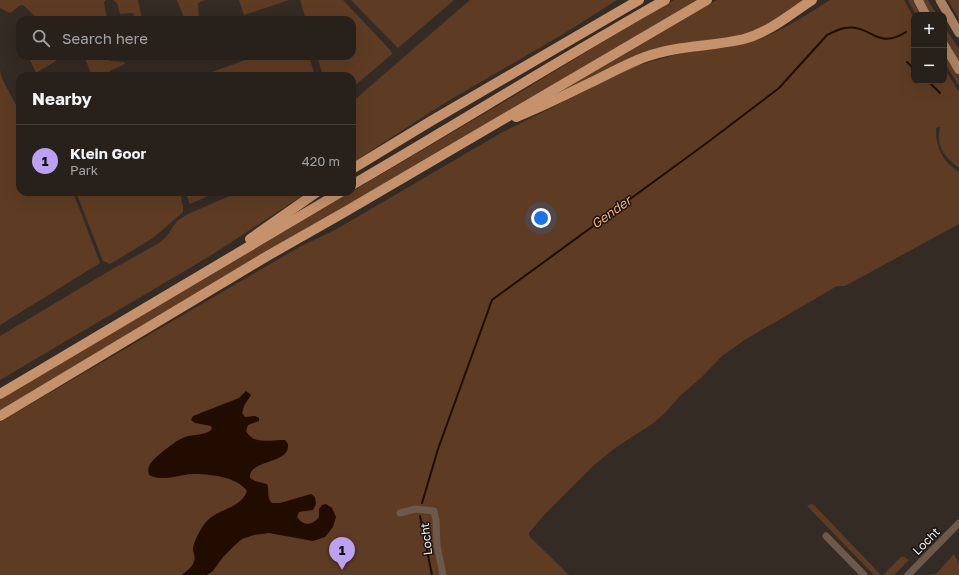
<!DOCTYPE html>
<html lang="en">
<head>
<meta charset="utf-8">
<style>
  :root { --surface:#27201b; --page:#2f2824; --text:#f1f3f6; --muted:#a4a3a3; --line:#433e3a; --accent:#bca0f2 }
  body { margin:0; font-family:"Golos Text",sans-serif; background:var(--page); color:var(--text) }
  .controls { position:absolute; right:12px; top:12px; display:grid; overflow:hidden; border-radius:8px; box-shadow:0 4px 16px #0002 }
  .controls button { width:36px; height:36px; display:grid; place-items:center; padding:0; border:0; border-bottom:1px solid var(--line); background:var(--surface); color:var(--text); font:20px sans-serif }
  .you { position:absolute; left:541px; top:218px; width:14px; height:14px; margin:-10px; border:3px solid #fff; border-radius:50%; background:#1a73e8; box-shadow:0 0 0 6px #1a73e833 }
  .badge { display:grid; place-items:center; width:26px; height:26px; border-radius:50%; background:var(--accent); color:#111; font-size:13px; font-weight:700 }
  .pin { position:absolute; translate:-50% -33px; filter:drop-shadow(0 1px 2px #0008) }
  .pin::after { content:''; position:absolute; top:21px; width:14px; height:12px; background:inherit; clip-path:polygon(0 0,100% 0,50% 100%) }
  .list { margin:0; padding:0; list-style:none }
  h2 { display:flex; justify-content:space-between; align-items:center; height:52px; margin:0; padding:0 16px; font-size:17px }
  h2 small { font-size:13px; font-weight:400; color:var(--muted) }
  .list li { display:grid; grid-template-columns:26px 1fr auto; gap:12px; align-items:center; box-sizing:border-box; height:72px; padding:0 16px; border-top:1px solid var(--line) }
  .list b { display:block; font-size:15px; white-space:nowrap }
  .list p { margin:0; font-size:13px; white-space:nowrap; color:var(--muted) }
  .list em { font-size:13px; font-style:normal; color:var(--muted) }
  .icon { flex:none; width:22px; height:22px; fill:none; stroke:currentColor; stroke-width:2; stroke-linecap:round; stroke-linejoin:round }
  .map { position:relative; flex:none; width:959px; height:575px; overflow:hidden }
  .search { position:absolute; background:var(--surface); box-shadow:0 4px 16px #0002; left:16px; top:16px; width:340px; height:44px; display:flex; align-items:center; gap:10px; box-sizing:border-box; padding:0 14px; border-radius:12px; color:var(--muted); font-size:15px }
  .panel { position:absolute; background:var(--surface); box-shadow:0 4px 16px #0002; left:16px; top:72px; width:340px; height:124px; border-radius:12px }
  .map>svg:first-child { display:block }
  .green { fill:#5e3c23 }
  .water { fill:#220c00 }
  .lines { fill:none; stroke-linecap:round; stroke-linejoin:round }
  .stream { stroke:#220c00; stroke-width:2 }
  .minor { stroke:#6d5849; stroke-width:7 }
  .major { stroke:#ac8263; stroke-width:9 }
  .highway { stroke:#c5926c; stroke-width:10 }
  .labels { text-anchor:middle; dominant-baseline:central; stroke-width:3; stroke-linejoin:round; paint-order:stroke }
  .street-label { font-size:12px; fill:#f6f0eb; stroke:#191411 }
  .water-label { font-size:13px; font-style:italic; fill:#f6ad77; stroke:#191411 }
</style>
</head>
<body>
<div class="map">
<svg width="959" height="575" viewBox="0 0 959 575">
  <rect width="100%" height="100%" fill="#342b24"/>
  <g class="green">
    <polygon points="0,0 106,0 104,2 107,20 39,20 23,5 19,6 10,13 0,8"/>
    <polygon points="113,0 138,0 142,20 135,20 133,13 120,14 117,3"/>
    <polygon points="177,0 206,0 198,3 199,20 185,20"/>
    <polygon points="239,0 289,0 244,15"/>
    <polygon points="300,0 343,0 391,51 392,54 352,88 352,76 323,76 317,56 352,56 352,20 306,20"/>
    <polygon points="351,0 454,0 398,48"/>
    <polygon points="470,0 617,0 565,33 443,104 352,163 352,102"/>
    <polygon points="674,0 698,0 0,411 0,399 509,99 604,41"/>
    <polygon points="717,0 809,0 779,20 744,36 685,45 558,93"/>
    <path d="M830,0H904L914,18V81H944V68L959,92V168C944,156 936,147 940,127L936,128C935,147 943,162 959,172V224L845,286H837L746,339L722,356L702,377L681,395L663,415L652,424L615,448L593,466L544,515L529,533L530,537L569,575H0V422L301,246L335,230L501,133L633,67C653,61 672,55 692,51C710,49 729,48 746,43C776,36 804,16 830,0Z"/>
    <polygon points="908,0 912,0 921,15 916,15"/>
    <polygon points="920,0 928,0 937,15 929,15"/>
    <polygon points="948,0 959,0 959,19 949,2"/>
    <polygon points="944,26 959,49 959,64 944,40"/>
    <polygon points="944,54 959,78 959,86 944,62"/>
    <polygon points="28,56 64,56 36,73"/>
    <polygon points="84,56 107,56 109,61 124,62 125,64 110,71 106,76 92,76"/>
    <polygon points="256,56 309,56 315,76 201,76"/>
    <polygon points="0,70 2,79 20,112 20,192 73,192 100,263 0,325"/>
    <polygon points="76,192 180,192 183,206 183,212 153,238 110,264 103,261"/>
    <polygon points="185,192 217,192 190,204"/>
    <polygon points="239,192 308,192 210,256 0,380 0,336 109,271 159,243 166,237 177,221 188,214"/>
    <polygon points="811,504 814,505 881,575 874,575 807,506"/>
    <polygon points="954,554 959,564 959,575 929,575 936,574"/>
    <polygon points="901,557 904,557 909,560 894,575 883,575"/>
  </g>
  <path class="water" d="M246,391L251,395L244,406L242,413L245,417L255,416L259,418V421L248,425L246,431C254,446 271,439 285,440L288,444C288,446 288,449 287,451C281,463 248,462 250,478L255,481L267,484C270,490 266,497 272,503H280L311,494L315,497L316,504L313,510L299,512L297,517C304,527 313,525 319,517V509L322,505L326,504L332,508L336,517L333,527L325,537L313,541L269,533L254,535L242,539L234,546L223,557L213,571L207,575H182C186,571 193,567 194,561C196,557 193,554 193,549C193,543 202,526 206,522C218,508 241,509 247,491C236,476 209,474 192,474C178,475 163,482 149,475C148,471 148,468 150,464C156,456 176,440 185,437C193,434 206,436 212,429L211,426L195,423L191,420L193,416L239,398Z"/>
  <g class="lines">
    <g class="stream">
      <polyline points="907,62 914,69"/>
      <polyline points="928,81 940,93"/>
      <path d="M422,503L438,449L492,300L708,142L779,88L827,35C833,32 839,29 845,28C872,24 876,51 906,32"/>
      <polyline points="420,516 432,575"/>
    </g>
    <g class="minor">
      <polyline points="400,513 415,509 434,511 436,520 437,545 443,575"/>
      <polyline points="826,536 864,575"/>
      <polyline points="908,575 959,523"/>
    </g>
    <g class="major">
      <polyline points="918,0 926,15"/>
      <polyline points="940,0 959,33"/>
      <polyline points="944,45 959,70"/>
    </g>
    <g class="highway">
      <path d="M516,117C544,106 571,92 598,79C614,71 629,63 645,57C678,45 711,47 744,39C770,32 790,14 812,0"/>
      <polyline points="352,169 431,121 639,0"/>
      <path d="M352,185C457,124 559,60 665,0"/>
      <polyline points="250,239 317,192"/>
      <polyline points="0,394 341,192"/>
      <polyline points="0,416 269,255 343,213 707,0"/>
    </g>
  </g>
  <g class="labels">
    <g class="street-label">
      <text transform="translate(426 539) rotate(-96)">Locht</text>
      <text transform="translate(926 541) rotate(-45)">Locht</text>
    </g>
    <g class="water-label">
      <text transform="translate(611 212) rotate(-36)">Gender</text>
    </g>
  </g>
</svg>
<div class="controls">
<button>+</button>
<button>−</button>
</div>
<div class="you"></div>
<div class="pin badge" style="left:342px;top:570px">1</div>
<div class="search"><svg class="icon" aria-label="search" viewBox="0 0 24 24"><circle cx="10" cy="10" r="6"/><path d="M15 15l6 6"/></svg>Search here</div>
<section class="panel">
<h2>Nearby<small></small></h2>
<ul class="list">
<li><span class="badge">1</span><div><b>Klein Goor</b><p>Park</p></div><em>420 m</em></li>
</ul>
</section>
</div>
</body>
</html>
